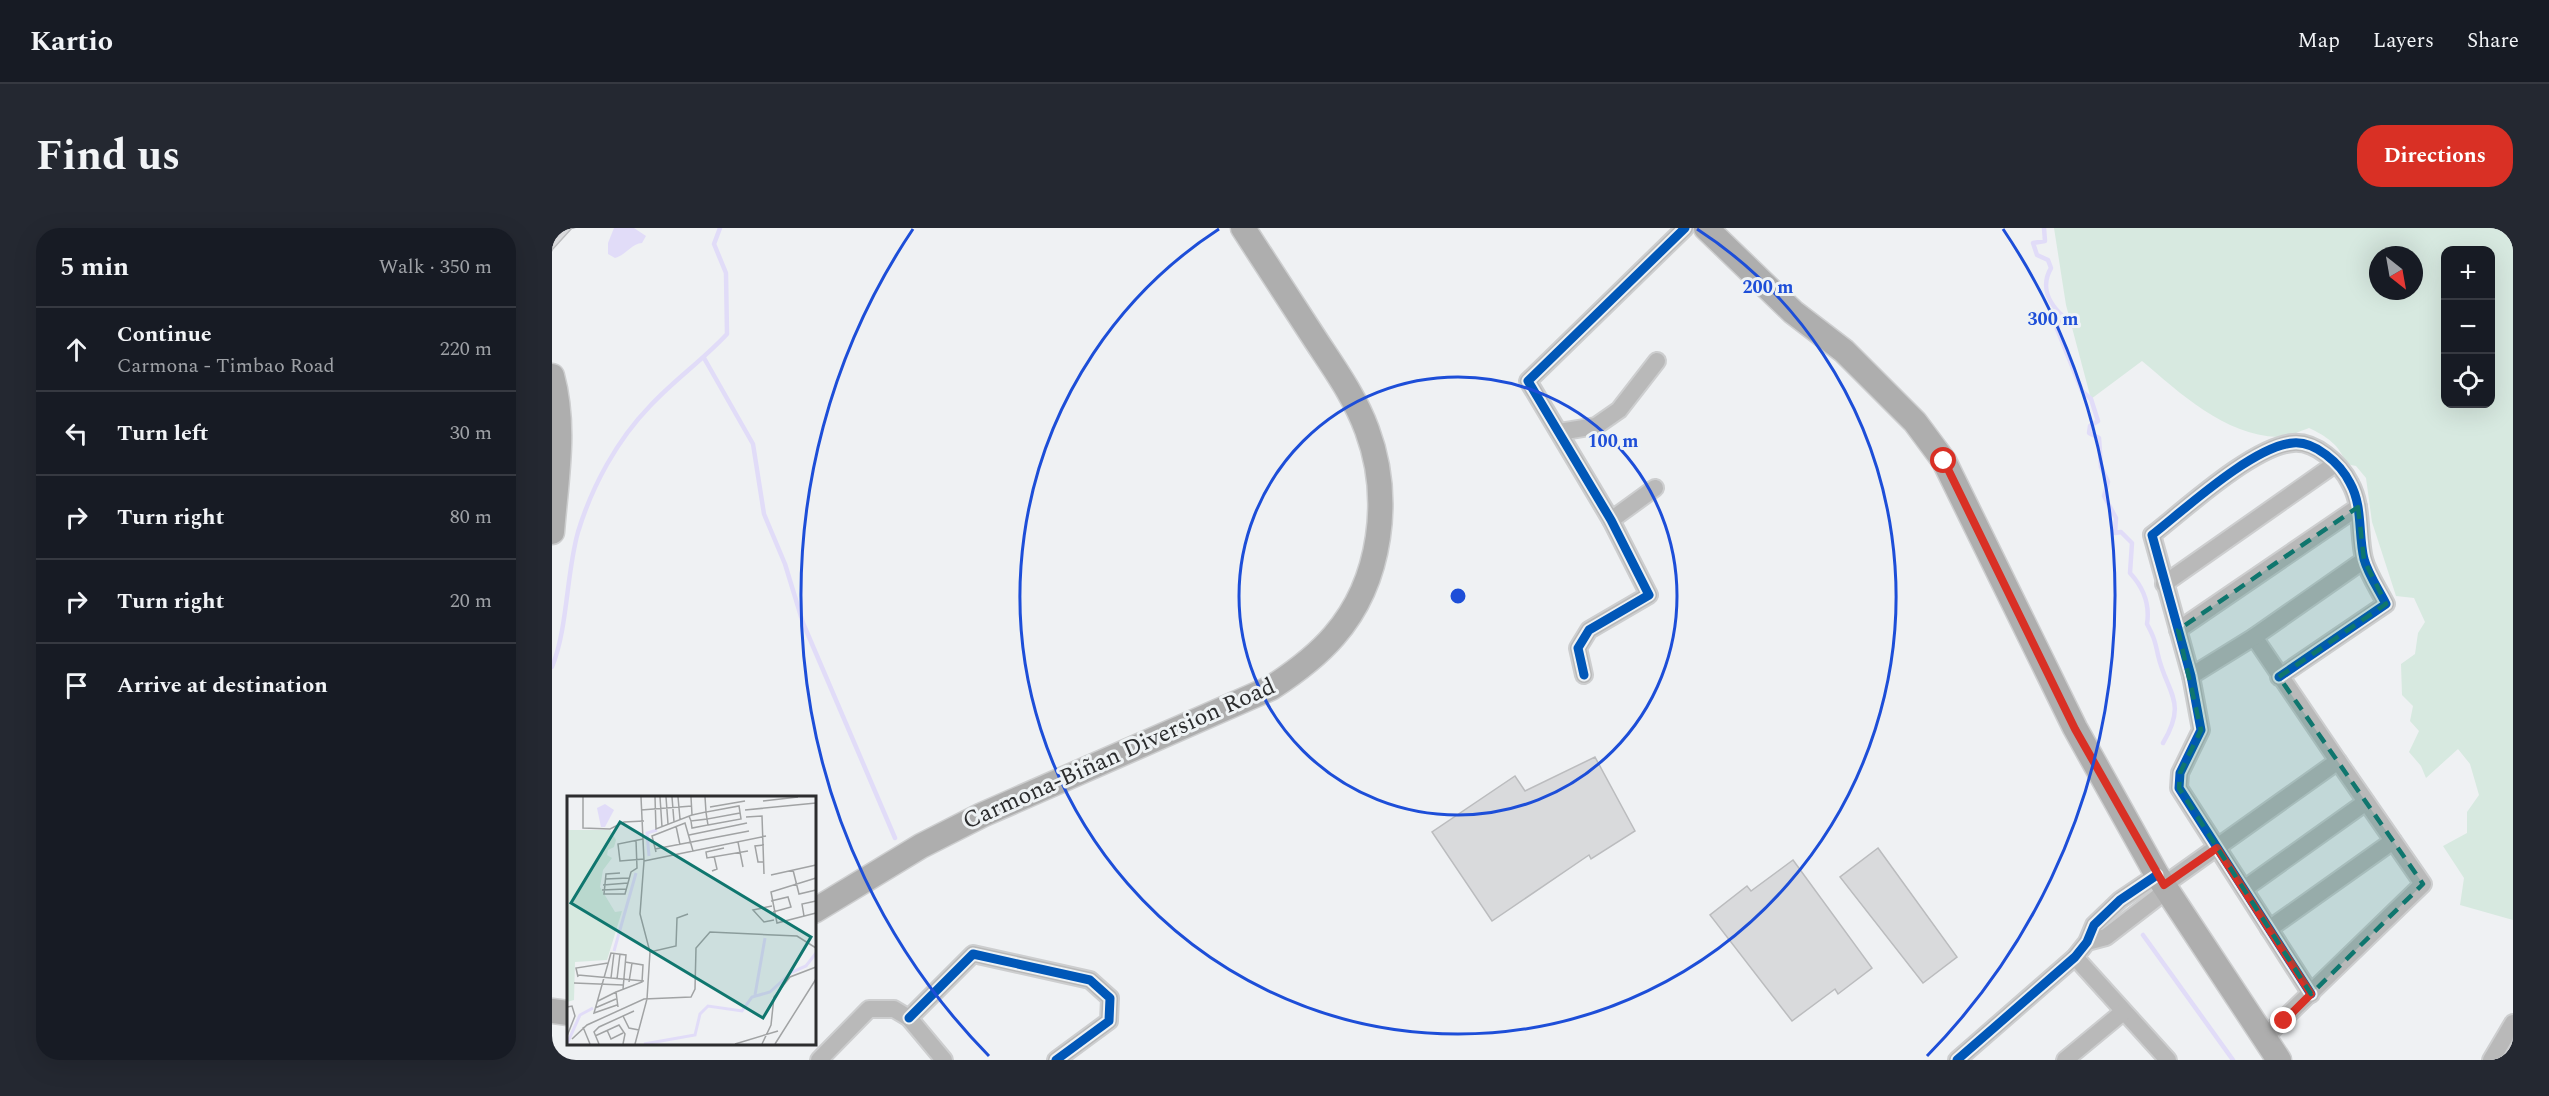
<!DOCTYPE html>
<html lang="en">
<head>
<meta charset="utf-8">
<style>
  :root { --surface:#171b24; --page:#242831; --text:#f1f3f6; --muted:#9ea1a6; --line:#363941; --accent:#d93025 }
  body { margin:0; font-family:Spectral,serif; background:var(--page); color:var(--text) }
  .controls { position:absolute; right:18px; top:18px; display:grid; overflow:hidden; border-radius:12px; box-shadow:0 6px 24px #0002 }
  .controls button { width:54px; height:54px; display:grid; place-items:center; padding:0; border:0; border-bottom:2px solid var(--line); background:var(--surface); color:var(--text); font:30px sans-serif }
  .compass { position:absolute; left:1817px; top:18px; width:54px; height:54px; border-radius:50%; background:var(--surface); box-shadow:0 6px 24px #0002; rotate:149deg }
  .stop { position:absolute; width:18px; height:18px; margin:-14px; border:4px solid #d93025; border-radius:50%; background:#fff }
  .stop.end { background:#d93025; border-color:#fff; box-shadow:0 2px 6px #0008 }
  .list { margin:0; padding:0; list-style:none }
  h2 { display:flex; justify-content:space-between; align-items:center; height:78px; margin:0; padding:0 24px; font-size:26px }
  h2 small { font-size:20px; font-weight:400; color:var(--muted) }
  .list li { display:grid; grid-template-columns:39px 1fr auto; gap:18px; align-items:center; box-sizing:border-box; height:84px; padding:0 24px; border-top:2px solid var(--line) }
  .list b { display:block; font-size:22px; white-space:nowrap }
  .list p { margin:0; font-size:20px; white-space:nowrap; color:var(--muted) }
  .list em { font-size:20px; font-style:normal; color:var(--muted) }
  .icon { flex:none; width:33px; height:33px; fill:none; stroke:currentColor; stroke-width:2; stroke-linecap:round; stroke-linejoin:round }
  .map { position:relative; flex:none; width:1961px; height:832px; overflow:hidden; border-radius:24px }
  header { display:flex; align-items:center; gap:36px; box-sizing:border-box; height:84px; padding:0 30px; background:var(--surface); border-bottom:2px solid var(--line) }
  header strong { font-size:28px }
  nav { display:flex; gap:33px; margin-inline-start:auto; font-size:21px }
  .intro { display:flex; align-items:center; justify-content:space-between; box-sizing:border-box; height:144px; padding:0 36px }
  h1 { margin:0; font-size:42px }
  .button { padding:15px 27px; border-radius:24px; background:var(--accent); color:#fff; font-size:21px; font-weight:700 }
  main { display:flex; gap:36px; padding:0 36px }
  aside { flex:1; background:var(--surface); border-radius:24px; box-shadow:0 6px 24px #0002 }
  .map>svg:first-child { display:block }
  .green { fill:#d7e9e0; fill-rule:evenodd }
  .water { fill:#e1dcf8 }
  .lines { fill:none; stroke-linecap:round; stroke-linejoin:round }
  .stream { stroke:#e1dcf8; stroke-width:4.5 }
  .building { fill:#d9dadc; stroke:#bbbcbe; stroke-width:1.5 }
  .street-casing { stroke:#cdcecf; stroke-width:20 }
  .secondary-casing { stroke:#cdcecf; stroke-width:27 }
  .street { stroke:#b9b9b9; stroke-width:16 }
  .secondary { stroke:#aeaeae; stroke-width:24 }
  .cycleway-casing { stroke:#eef2f4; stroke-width:13 }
  .cycleway { stroke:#0057b8; stroke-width:9 }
  .route { stroke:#d93025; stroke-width:8 }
  .marked { fill:#0f766e; fill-opacity:0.2; stroke:#0f766e; stroke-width:4.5; stroke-dasharray:12 8; stroke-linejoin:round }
  .ring { fill:none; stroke:#1d4ed8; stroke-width:3 }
  .labels { text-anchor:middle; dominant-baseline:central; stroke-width:6; stroke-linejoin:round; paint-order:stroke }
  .street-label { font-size:24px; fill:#2c2d2e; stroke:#eef2f4 }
  .inset-river { fill:none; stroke:#e1dcf8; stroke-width:3 }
  .inset-road { fill:none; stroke:#a1a3a4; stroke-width:1.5 }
  .view { fill:#0f766e; fill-opacity:0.15; stroke:#0f766e; stroke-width:3 }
  .inset-edge { fill:none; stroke:#2c2d2e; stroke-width:3 }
  .centre { fill:#1d4ed8; stroke:#eef2f4; stroke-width:3 }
  .ring-label { font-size:18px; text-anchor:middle; font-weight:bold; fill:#1d4ed8; stroke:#eef2f4; stroke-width:6; stroke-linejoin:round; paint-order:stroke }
</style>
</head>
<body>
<header>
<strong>Kartio</strong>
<nav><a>Map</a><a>Layers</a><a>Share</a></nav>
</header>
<div class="intro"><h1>Find us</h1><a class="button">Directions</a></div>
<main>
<aside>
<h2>5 min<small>Walk · 350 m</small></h2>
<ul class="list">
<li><svg class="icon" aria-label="ahead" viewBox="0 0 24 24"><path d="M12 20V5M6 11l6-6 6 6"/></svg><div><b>Continue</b><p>Carmona - Timbao Road</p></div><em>220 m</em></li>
<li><svg class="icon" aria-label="left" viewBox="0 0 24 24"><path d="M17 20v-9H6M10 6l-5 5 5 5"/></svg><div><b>Turn left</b></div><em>30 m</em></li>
<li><svg class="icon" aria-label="right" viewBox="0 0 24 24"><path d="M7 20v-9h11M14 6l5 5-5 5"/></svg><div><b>Turn right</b></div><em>80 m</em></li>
<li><svg class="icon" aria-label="right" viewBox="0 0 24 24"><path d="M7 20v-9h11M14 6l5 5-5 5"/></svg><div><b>Turn right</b></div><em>20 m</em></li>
<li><svg class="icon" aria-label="arrive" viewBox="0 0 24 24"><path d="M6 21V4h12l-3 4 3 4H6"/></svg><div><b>Arrive at destination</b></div></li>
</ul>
</aside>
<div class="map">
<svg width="1961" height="832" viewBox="0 0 1961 832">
  <rect width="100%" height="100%" fill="#eff1f3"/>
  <path class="green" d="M1502,0H1961V692L1908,677L1912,650L1891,618L1915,605V584L1927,567L1918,536L1906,521L1874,550L1869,538L1857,524L1867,503L1858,493L1861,478L1850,467L1849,436L1863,426L1866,405L1873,394L1862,370L1844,368L1820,294L1814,250L1804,238L1794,236C1788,217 1774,208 1757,200C1748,203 1735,210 1726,209C1672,207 1628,165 1590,133L1539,171L1514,77ZM1894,22H1938V176H1894ZM1826,27H1862V63H1826Z"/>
  <path class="water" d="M62,0H82L94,8L90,15C79,16 74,27 63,30L56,26V15Z"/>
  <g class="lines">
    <g class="stream">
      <path d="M1492,0L1493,13L1481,15L1485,27L1496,32L1499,40C1488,59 1497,76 1512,89L1505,101L1530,163L1539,171L1546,193L1538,198L1537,205L1547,210L1549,239L1556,254L1552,268L1564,290L1563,305L1569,304L1580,315L1578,345C1591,359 1598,377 1595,396C1602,409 1603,413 1606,427C1615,466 1636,473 1611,515"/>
      <polyline points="152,130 201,216 212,286 233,336 251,395 343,610"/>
      <path d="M0,439C16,399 14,347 26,304C40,258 65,212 98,178C122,152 151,132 175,106L174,45L162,16L168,0"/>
      <polyline points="1591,707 1681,832"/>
    </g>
  </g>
  <g class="building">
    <polygon points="0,0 20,0 0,22"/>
    <polygon points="1043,529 1083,603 1039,631 1037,627 940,693 880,604 963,548 973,563"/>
    <polygon points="1326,620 1405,729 1371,755 1288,649"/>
    <polygon points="1241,632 1320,740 1286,766 1283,761 1240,793 1158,687 1195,658 1199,663"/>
  </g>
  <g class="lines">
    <g class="street-casing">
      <g id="street">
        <polyline points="1007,204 1044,198 1067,182 1105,133"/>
        <polyline points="1059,292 1103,260"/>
        <polyline points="1612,356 1783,236"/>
        <polyline points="1626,402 1806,279"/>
        <polyline points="1702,409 1786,533"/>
        <polyline points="1032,447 1026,420 1037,402 1097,367 1059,292 976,153 1133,0"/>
        <polyline points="1639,448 1702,409 1812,332"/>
        <path d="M1727,449L1834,376C1827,362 1816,346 1812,331C1806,306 1811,278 1798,255C1788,235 1763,213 1741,215C1701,218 1632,282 1600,307L1639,448L1649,502L1628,545L1627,560L1759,766"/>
        <polyline points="1612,657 1786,533 1871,656 1712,810"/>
        <polyline points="1692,661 1814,574"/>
        <polyline points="1717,701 1841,613"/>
        <polyline points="1535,714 1554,709 1615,662"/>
        <polyline points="1523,729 1616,832"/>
        <polyline points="357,790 421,726 538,752 558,770 557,793 504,832"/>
        <polyline points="267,832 317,781 342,781 357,790 392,832"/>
        <polyline points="1405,832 1523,729 1535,714 1542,697 1568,672 1605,647"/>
        <polyline points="1513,832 1571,784"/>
        <polyline points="1939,832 1961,795"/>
      </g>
    </g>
    <g class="secondary-casing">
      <g id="secondary">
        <polyline points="1154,0 1241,84 1292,123 1363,194 1392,233 1523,500 1605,647 1727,832"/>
        <path d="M0,148C14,199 4,252 0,304"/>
        <path d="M262,683L369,618L430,587L719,460C742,445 764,429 782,408C830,353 840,269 815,202C803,169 782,140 763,111C739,74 715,37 691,0"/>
        <polyline points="0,783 16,785"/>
      </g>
    </g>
    <use href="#street" class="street"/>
    <use href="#secondary" class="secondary"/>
    <g class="cycleway-casing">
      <g id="cycleway">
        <polyline points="1032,447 1026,420 1037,402 1097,367 1059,292 976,153 1133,0"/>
        <path d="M1727,449L1834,376C1827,362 1816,346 1812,331C1806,306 1811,278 1798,255C1788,235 1763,213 1741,215C1701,218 1632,282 1600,307L1639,448L1649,502L1628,545L1627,560L1759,766"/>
        <polyline points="357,790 421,726 538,752 558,770 557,793 504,832"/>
        <polyline points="1405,832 1523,729 1535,714 1542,697 1568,672 1605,647"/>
      </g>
    </g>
    <use href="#cycleway" class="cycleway"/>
  </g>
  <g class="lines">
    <polyline class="route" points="1392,233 1523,501 1612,657 1665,620 1759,766 1732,793"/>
  </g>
  <path class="marked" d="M1806,279L1812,332L1834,376L1727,449L1871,656L1759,766L1627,560L1628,545L1649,502L1626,402Z"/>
  <g class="ring">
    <circle cx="906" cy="368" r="219"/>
    <path d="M1145 1A438 438 0 1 1 667 1"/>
    <path d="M437 828A657 657 0 0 1 361 1M1451 1A657 657 0 0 1 1375 828"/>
  </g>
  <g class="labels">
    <g class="street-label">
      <text transform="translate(567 526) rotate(-24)">Carmona-Biñan Diversion Road</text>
    </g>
  </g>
  <g transform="translate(15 568)">
    <rect width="249" height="249" fill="#eff1f3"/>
    <path d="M0,34H43L49,44L47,51L41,54L40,59L45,62L36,74L33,91L48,116L55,115L40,164L8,166L7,204L0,206Z" fill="#d7e9e0"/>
    <path d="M38,8L47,14L38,31H34L30,12Z" fill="#e1dcf8"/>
    <path class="inset-river" d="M82,60L80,37L90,34M47,155L69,77M188,199L198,142M0,248L13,219L26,212M77,248L128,239L133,218L141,210L175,215L185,201L203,196L225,176L239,170L249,157"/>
    <path class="inset-road" d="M16,1V32L43,33L57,26L77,25M88,1L89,33L125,19L124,1M93,1L95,31M99,1L101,28M105,1L107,26M111,1L113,23M196,5L231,1M143,11L178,5M74,14L125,10M178,14L249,7M125,19L139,16L138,1M122,20L124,25L140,23L139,16L172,10L174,23L141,29M179,21L195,20L197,78M124,25L125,32L141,29L140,23L173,17M109,30L113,49M122,39L180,27M76,43L51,48L53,65L77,63M171,46L176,71M197,49L188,50L191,66H197M157,52L139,56L140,62L181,55M88,53L182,35M89,56L85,40L118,27L126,55M77,65L199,40M226,74L232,98L249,94M145,75L150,73L147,60M53,77L39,78L37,98H58L64,76L70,72L69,44M204,79L249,69M249,82L204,96L210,127L249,117M38,83L62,82M36,89L61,87M35,94L59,93M204,105L221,101L224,111L206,116M205,110L186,114L197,126L207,124M237,120L235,108L249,105M83,156L109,150L110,122L121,118M11,179L77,185M11,181L9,172L41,167M44,182L47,157M50,183L53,158M62,186L65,167M7,187L56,189M31,205L49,196M50,209L27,217L44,157L59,159L56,193M0,211L5,210L8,220L0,240M51,211L49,196L75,186L76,169L58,166M28,212L49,203M56,220L62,232L72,234M16,231L23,248M40,234L44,243L56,237M28,240L52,229L58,238L56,248M5,243L20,229L77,203L124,201L128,193L129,152L143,136L230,140L249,152M32,248L27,236L32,231L67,215M68,248L80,203L83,156L73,118L77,65L74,1M168,248L211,235M195,248L204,229L207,201L223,181L249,171M208,248L249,183"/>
    <path class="view" d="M53,26L244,141L196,222L4,107Z"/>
    <rect width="249" height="249" class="inset-edge"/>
  </g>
  <circle cx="906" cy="368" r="9" class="centre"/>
  <g class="ring-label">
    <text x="1216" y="65">200 m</text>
    <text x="1501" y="97">300 m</text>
    <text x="1061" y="219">100 m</text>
  </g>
</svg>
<div class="controls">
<button>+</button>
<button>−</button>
<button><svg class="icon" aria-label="locate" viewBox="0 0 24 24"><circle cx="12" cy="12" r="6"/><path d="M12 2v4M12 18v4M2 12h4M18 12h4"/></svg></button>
</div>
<svg class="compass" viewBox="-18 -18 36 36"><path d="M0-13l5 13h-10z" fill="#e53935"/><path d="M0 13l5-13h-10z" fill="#9ea1a6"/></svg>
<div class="stop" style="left:1392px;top:233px"></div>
<div class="stop end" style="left:1732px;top:793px"></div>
</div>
</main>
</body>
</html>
